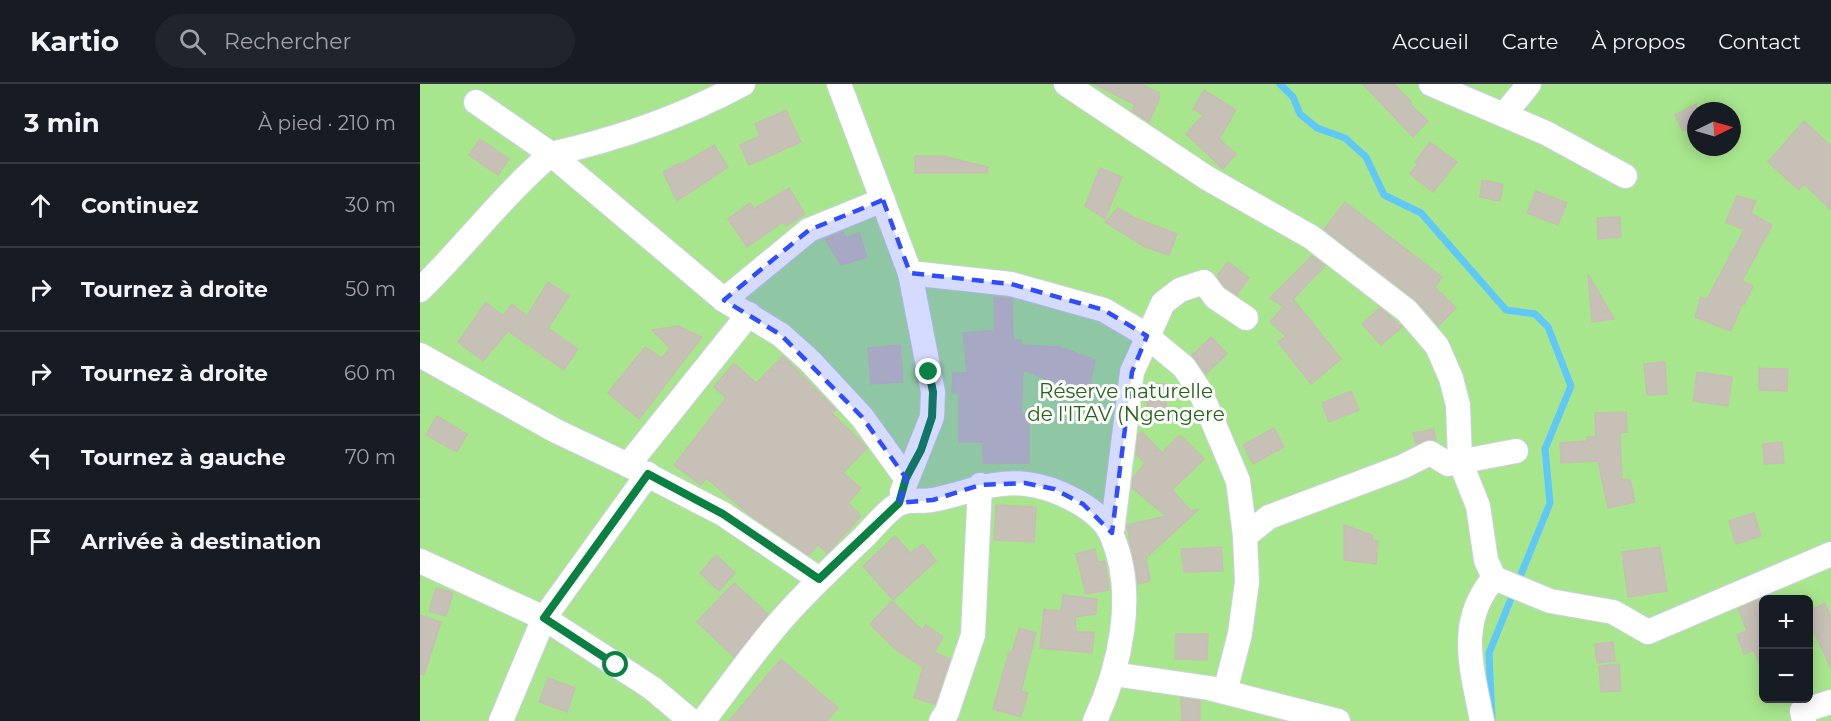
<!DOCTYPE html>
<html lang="fr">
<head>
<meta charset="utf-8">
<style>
  :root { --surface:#171b24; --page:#20242c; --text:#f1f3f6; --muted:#9ea1a6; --line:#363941 }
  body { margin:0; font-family:Montserrat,sans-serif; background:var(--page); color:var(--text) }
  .controls { position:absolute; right:18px; bottom:18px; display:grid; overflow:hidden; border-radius:9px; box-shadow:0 3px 15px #0003 }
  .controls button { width:54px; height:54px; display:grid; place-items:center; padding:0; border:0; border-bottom:2px solid var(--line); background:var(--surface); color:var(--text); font:30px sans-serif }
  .compass { position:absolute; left:1267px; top:18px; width:54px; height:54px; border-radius:50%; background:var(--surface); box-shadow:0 3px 15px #0003; rotate:85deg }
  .stop { position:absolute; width:18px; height:18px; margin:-14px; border:4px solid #0b8043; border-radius:50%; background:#fff }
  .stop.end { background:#0b8043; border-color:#fff; box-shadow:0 2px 6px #0008 }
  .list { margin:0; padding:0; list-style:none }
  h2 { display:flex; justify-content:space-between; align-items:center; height:78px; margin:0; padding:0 24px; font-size:26px }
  h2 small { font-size:20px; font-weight:400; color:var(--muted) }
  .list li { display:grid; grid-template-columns:39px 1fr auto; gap:18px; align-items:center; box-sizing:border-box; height:84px; padding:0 24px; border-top:2px solid var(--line) }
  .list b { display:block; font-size:22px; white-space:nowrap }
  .list em { font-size:20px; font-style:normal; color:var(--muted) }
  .icon { flex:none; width:33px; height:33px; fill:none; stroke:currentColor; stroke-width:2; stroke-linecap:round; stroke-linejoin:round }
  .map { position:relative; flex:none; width:1411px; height:637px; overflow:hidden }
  header { display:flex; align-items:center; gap:36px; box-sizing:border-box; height:84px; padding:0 30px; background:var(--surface); border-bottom:2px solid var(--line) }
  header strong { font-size:28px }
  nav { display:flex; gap:33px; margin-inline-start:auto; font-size:21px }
  .search { width:420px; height:54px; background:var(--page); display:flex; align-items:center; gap:15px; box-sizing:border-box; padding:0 21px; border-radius:33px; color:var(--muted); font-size:22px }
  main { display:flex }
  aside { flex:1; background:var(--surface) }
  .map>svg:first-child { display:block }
  .green { fill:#a8e68e; fill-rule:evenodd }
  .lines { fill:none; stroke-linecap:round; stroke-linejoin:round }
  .stream { stroke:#60c8f6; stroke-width:7 }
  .building { fill:#c6c0b6; stroke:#c6bfb0; stroke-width:1.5 }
  .minor-casing { stroke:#cccfe1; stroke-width:26 }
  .minor { stroke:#fff; stroke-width:24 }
  .route { stroke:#0b8043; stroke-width:8 }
  .marked { fill:#2f4dff; fill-opacity:0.2; stroke:#2f4dff; stroke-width:4.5; stroke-dasharray:12 8; stroke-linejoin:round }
  .labels { text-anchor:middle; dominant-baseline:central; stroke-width:6; stroke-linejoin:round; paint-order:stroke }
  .park-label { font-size:20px; fill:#216614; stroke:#fff }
</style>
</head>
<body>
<header>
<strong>Kartio</strong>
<div class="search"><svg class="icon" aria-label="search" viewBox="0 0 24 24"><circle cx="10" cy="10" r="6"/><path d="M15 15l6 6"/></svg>Rechercher</div>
<nav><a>Accueil</a><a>Carte</a><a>À propos</a><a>Contact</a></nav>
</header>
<main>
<aside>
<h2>3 min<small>À pied · 210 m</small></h2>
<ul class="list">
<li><svg class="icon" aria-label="ahead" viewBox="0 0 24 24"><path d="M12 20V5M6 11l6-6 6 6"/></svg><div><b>Continuez</b></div><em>30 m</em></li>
<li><svg class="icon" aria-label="right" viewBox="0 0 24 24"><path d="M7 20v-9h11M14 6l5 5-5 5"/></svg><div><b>Tournez à droite</b></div><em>50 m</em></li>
<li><svg class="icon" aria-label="right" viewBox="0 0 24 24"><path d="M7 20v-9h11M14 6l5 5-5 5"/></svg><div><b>Tournez à droite</b></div><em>60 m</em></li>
<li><svg class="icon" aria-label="left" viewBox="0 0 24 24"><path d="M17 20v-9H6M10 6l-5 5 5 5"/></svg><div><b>Tournez à gauche</b></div><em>70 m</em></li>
<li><svg class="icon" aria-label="arrive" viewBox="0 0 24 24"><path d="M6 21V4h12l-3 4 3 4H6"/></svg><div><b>Arrivée à destination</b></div></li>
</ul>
</aside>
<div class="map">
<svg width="1411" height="637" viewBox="0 0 1411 637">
  <rect width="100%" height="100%" fill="#ebe3d6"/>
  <path class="green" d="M0,0H1411V637H0ZM1276,27H1312V63H1276ZM1344,516H1388V614H1344Z"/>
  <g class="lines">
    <polyline class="stream" points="860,0 873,13 880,30 897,44 925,54 946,73 964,111 1001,129 1086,226 1115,230 1128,243 1151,302 1125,365 1130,419 1069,569 1072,634"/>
  </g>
  <g class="building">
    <polygon points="675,0 721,0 739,9 739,16 729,38 712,27 715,21"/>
    <polygon points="943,0 974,0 991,18 989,19 1008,37 993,53"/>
    <polygon points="784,6 816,26 799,55 816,70 803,85 766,50 783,31 773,25"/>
    <polygon points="1276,20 1276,40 1263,47 1255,31"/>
    <polygon points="366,26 381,58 329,81 320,61 340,52 335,40"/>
    <polygon points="1384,37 1411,62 1411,126 1384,100 1379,106 1348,78"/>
    <polygon points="60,55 89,75 78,91 49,71"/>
    <polygon points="1010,58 1037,78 1013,108 990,90 998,80 995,78"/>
    <polygon points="294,61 308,83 257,117 243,88 260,79 261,81"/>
    <polygon points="495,72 523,72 568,83 567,89 495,89"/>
    <polygon points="680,84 702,93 685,135 665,122"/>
    <polygon points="1062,96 1083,100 1080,117 1060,113"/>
    <polygon points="369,104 385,130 366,142 363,138 327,163 308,135 330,119 334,125"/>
    <polygon points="1116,107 1147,119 1138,141 1107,129"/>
    <polygon points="1317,112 1336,117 1331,129 1352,141 1322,197 1333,202 1324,221 1322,220 1311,247 1275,233 1281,213 1287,215 1324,146 1306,138"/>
    <polygon points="925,118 1022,193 1015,203 1036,224 1019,242 996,216 904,145"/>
    <polygon points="698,124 715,134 757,150 749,171 725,163 685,138"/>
    <polygon points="1200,133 1201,153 1178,155 1177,134"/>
    <polygon points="423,148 426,154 439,149 447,173 421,181 405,155"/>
    <polygon points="892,172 905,182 873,215 921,275 891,300 858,258 866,252 850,238 863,223 850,214"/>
    <polygon points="808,178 829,194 817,211 805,203 797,192"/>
    <polygon points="1168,190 1194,235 1172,238"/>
    <polygon points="128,198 149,212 128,244 158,265 144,286 88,247 63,277 38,258 66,218 83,232 92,220 107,232"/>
    <polygon points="574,213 592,215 593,252 594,256 601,256 601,261 640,263 675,276 668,310 650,307 650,304 603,286 601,330 609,330 609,379 563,379 563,358 539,358 539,309 532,309 533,289 547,289 543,249 575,246"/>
    <polygon points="960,224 982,243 961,261 942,240"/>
    <polygon points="258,242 282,253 219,335 188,309 225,263 242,274 250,264 232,246"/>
    <polygon points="791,253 807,270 786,290 772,271"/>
    <polygon points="480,261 483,298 451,300 448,264"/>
    <polygon points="363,272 416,326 412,329 447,364 423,389 441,404 428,419 441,432 407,469 398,461 389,471 329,430 286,394 281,401 254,381 306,314 294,303 314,279 336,299"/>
    <polygon points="1245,278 1247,310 1227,311 1224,280"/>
    <polygon points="1339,284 1368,285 1367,307 1339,306"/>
    <polygon points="1277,288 1312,293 1308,322 1273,317"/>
    <polygon points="727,300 746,300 746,327 727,326"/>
    <polygon points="931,307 939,326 909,338 902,319"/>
    <polygon points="1206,328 1207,348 1200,349 1202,396 1210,395 1215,418 1188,424 1178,377 1141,379 1140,359 1167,357 1167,353 1176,353 1175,329"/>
    <polygon points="17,332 47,350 37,368 6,351"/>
    <polygon points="854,344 864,363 833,380 823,361"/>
    <polygon points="1014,345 1016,356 1010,355 996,360 993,349"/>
    <polygon points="722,348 742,369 760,351 784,375 752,406 771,427 779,425 726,474 730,497 718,500 707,441 746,432 712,404 713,394 725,379 716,370 718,351"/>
    <polygon points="1362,358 1364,379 1344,380 1343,360"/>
    <polygon points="576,421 616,423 614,458 574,456"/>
    <polygon points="1334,429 1341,452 1316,460 1309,437"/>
    <polygon points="924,441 952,451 953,456 958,457 956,480 924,476"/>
    <polygon points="475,452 490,469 503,460 516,477 473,516 443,482"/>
    <polygon points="801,463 803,487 764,488 761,465"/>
    <polygon points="1240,463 1247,507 1208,513 1202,468"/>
    <polygon points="675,465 678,478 685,477 689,506 666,510 656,470"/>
    <polygon points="296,471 315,489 299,507 280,489"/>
    <polygon points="314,499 348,530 314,573 277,538"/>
    <polygon points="16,504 33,509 26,532 9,527"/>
    <polygon points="643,511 677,515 676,530 655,533 656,548 674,548 672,569 620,564 624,525 641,527"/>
    <polygon points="1344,514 1344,562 1342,587 1334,566 1324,570 1317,551 1327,547 1318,525"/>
    <polygon points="472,517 502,546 506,541 523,553 514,568 530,575 515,620 494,614 503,583 476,566 450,540"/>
    <polygon points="1405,519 1411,533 1411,584 1394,548 1389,551 1389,527"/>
    <polygon points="0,531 21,538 4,591 0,590"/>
    <polygon points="599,544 616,549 601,607 608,609 601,633 573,625 589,568 592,568"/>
    <polygon points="756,550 788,550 787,576 755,575"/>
    <polygon points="1193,558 1195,577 1177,579 1175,560"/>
    <polygon points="361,575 418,624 407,637 309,637"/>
    <polygon points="1199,580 1201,607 1181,608 1179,582"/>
    <polygon points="128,594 155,604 147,628 119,618"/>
    <polygon points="761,614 780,617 780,637 762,637"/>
  </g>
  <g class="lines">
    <g class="minor-casing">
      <g id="minor">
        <path d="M323,0C262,33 198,55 131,70L304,216L361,251L389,276L442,333L486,394"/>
        <polyline points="419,0 490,189 513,308 512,333 482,408"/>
        <polyline points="646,0 787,94 891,153 987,227 1017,262 1031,294 1038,321 1040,377 1058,422 1066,476 1074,494 1130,517 1193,528 1228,548 1411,470"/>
        <polyline points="1011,0 1126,49 1205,92"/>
        <polyline points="1084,31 1109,0"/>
        <polyline points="490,189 591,200 684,226 723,249 764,283 780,307 818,397 825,452 827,498 820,550 805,608"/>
        <path d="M0,206C45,162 84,110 131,70L56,18"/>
        <polyline points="304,216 389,146 463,116"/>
        <polyline points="329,230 208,381 303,430 399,495"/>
        <polyline points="0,271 136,347 208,381"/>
        <polyline points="692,449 712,288 743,219 760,206 784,198 795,213 826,234"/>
        <polyline points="825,452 849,433 982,383 1010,369 1028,380 1096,367"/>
        <polyline points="0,477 124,534 232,604 271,637"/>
        <polyline points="693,590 789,604 918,637"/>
        <polyline points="81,637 124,534 228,390"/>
        <path d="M283,637C306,607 328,576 352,547C380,513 413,483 444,453C452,445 471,422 481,419C490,415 502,418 512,416C545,410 571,396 606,400C634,403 681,424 692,452C717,510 700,583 675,637"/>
        <polyline points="521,637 527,628 553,551 560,401"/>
        <path d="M1062,637C1052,584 1036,539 1074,494"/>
        <polyline points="1384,637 1382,627 1411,618"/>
      </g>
    </g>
    <use href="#minor" class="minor"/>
  </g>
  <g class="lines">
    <polyline class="route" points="196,581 124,534 228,390 303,430 399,495 479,419 486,394 501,366 512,333 513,308 509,288"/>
  </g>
  <path class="marked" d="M463,116L490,189L591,200L684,226L727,252L712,288L692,449L663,420L634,405L605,399L560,401L513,416L479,419L486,394L442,333L361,251L304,216L389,146Z"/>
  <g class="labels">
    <g class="park-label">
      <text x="706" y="307">Réserve naturelle<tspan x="706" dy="23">de l'ITAV (Ngengere</tspan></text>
    </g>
  </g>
</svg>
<div class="controls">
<button>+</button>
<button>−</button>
</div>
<svg class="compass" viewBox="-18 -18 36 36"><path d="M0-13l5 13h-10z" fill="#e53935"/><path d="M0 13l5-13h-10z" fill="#9ea1a6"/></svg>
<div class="stop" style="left:196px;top:581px"></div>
<div class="stop end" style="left:509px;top:288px"></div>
</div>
</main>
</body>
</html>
